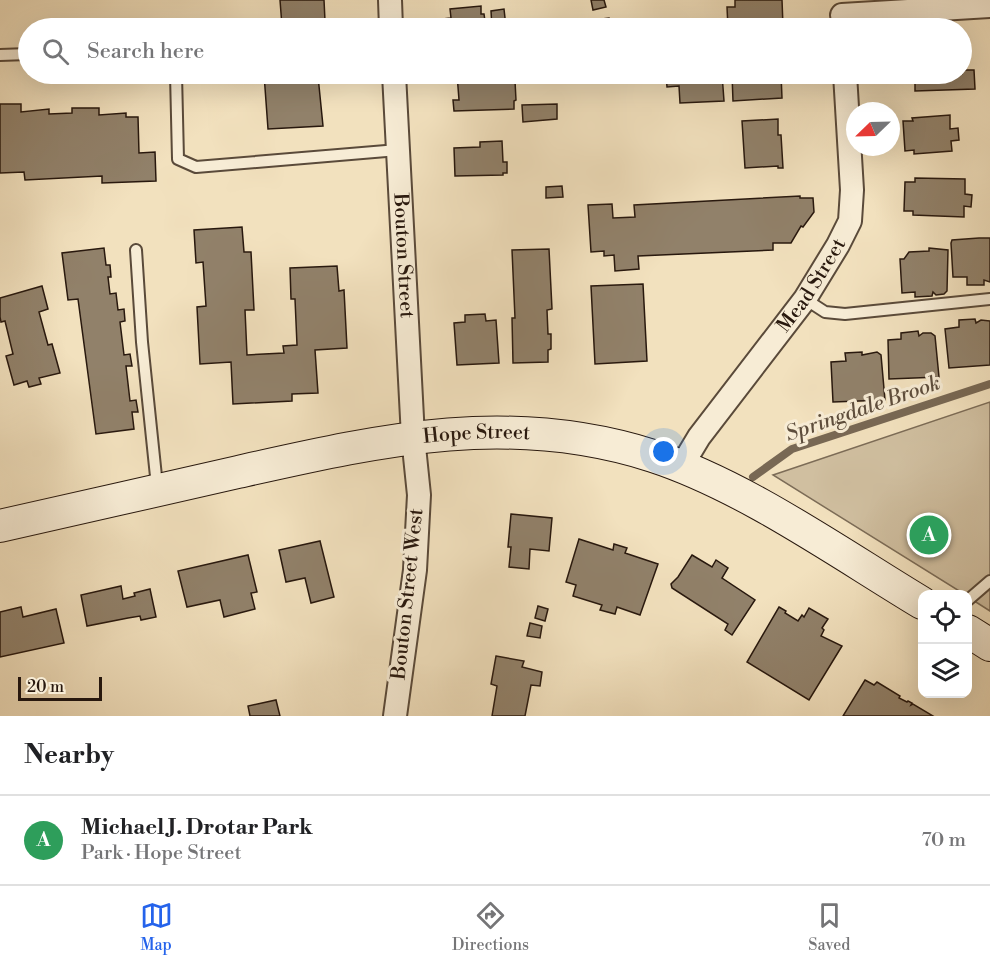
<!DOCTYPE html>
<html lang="en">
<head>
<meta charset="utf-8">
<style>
  :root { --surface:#fff; --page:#f2f2f2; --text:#202124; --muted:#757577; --line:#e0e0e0; --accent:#2563eb }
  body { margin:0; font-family:"Libre Bodoni",serif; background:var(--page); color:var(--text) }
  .controls { position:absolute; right:18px; bottom:18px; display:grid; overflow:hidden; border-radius:12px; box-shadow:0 6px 24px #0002 }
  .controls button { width:54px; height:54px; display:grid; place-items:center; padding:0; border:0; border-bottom:2px solid var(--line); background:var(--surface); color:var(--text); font:30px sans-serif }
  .compass { position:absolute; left:846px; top:102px; width:54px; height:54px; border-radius:50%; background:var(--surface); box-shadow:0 6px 24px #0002; rotate:247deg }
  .scale { position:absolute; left:18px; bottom:15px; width:84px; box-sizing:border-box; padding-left:6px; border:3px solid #28180e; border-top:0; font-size:16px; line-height:21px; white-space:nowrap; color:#28180e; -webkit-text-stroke:4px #f7ecd5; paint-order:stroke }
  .you { position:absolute; left:664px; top:452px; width:21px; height:21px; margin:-15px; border:4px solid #fff; border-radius:50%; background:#1a73e8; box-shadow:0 0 0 9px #1a73e833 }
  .badge { display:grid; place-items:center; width:39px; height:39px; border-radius:50%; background:var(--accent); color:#fff; font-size:20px; font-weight:700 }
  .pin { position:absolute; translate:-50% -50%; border:3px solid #fff; box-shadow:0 2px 6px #0006 }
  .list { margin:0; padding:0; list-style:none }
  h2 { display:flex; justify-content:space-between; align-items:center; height:78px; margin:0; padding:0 24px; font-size:26px }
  h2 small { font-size:20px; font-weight:400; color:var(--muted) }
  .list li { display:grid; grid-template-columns:39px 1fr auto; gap:18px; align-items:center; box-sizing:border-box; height:90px; padding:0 24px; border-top:2px solid var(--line) }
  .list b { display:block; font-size:22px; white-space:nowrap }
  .list p { margin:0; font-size:20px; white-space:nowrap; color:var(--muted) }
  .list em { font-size:20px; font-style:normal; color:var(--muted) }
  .icon { flex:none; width:33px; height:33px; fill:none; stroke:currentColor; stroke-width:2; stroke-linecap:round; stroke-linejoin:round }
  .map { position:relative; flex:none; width:990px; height:716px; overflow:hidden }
  .search { position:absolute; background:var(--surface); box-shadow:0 6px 24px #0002; left:18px; right:18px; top:18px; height:66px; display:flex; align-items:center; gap:15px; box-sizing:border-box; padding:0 21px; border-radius:33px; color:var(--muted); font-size:22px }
  .sheet { height:168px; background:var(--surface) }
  nav { display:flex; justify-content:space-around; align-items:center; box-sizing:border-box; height:84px; border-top:2px solid var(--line); background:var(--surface); font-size:16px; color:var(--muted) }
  nav a { display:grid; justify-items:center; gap:3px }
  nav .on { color:var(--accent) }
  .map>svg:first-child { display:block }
  .green { fill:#d0bfa0; stroke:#7c6c57; stroke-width:1.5 }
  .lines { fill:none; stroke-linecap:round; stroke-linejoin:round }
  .stream { stroke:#786854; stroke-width:8 }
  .building { fill:#91816a; stroke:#28180e; stroke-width:1.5 }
  .service-casing { stroke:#5a4a3a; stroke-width:14 }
  .minor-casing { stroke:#5a4a3a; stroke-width:26 }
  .secondary-casing { stroke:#28180e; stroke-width:34 }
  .service { stroke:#f7ecd5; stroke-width:10 }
  .minor { stroke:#f7ecd5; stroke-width:22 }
  .secondary { stroke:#f7ecd5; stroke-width:32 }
  .labels { text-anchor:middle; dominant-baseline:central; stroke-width:6; stroke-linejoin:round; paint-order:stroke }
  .street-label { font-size:20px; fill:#28180e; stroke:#f7ecd5 }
  .water-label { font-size:21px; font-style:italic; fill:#5d4d3c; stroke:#f7ecd5 }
</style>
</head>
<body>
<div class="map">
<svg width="990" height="716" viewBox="0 0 990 716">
  <rect width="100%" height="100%" fill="#f2e1be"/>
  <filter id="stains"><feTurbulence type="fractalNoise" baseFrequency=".00333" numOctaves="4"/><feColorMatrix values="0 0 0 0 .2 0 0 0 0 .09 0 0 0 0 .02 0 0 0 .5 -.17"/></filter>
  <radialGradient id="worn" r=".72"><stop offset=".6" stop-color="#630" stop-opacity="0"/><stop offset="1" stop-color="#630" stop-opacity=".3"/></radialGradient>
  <polygon class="green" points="990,402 990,611 968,597 968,594 964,594 773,475"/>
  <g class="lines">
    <polyline class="stream" points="753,477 792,449 990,384"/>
  </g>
  <g class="building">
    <polygon points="280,0 324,0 325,21 318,21 318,24 282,26"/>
    <polygon points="591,0 604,0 606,7 593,10"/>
    <polygon points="735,0 782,0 783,26 770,26 770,28 728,28 727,7 735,7"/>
    <polygon points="481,6 481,14 484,14 486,28 444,28 443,19 451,18 450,9"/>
    <polygon points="504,9 506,27 492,28 491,11"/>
    <polygon points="609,18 610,28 586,28 586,21"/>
    <polygon points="653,19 654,28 623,28 622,20"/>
    <polygon points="962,70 974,70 975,89 915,91 915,78 920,77 920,74 962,74"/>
    <polygon points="264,74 312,74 312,76 318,76 323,126 268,129"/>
    <polygon points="457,74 521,75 521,80 515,81 516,100 514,101 514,109 454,111 453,100 459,100"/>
    <polygon points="666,74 722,74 724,101 680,103 679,86 667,87"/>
    <polygon points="732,74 781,74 782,98 733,101"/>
    <polygon points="0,104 21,104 21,112 49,109 49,114 72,113 72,108 99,108 99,115 126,113 126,117 138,117 139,153 155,152 156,181 102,183 102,176 25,180 24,172 0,173"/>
    <polygon points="557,104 557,119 523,122 522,105"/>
    <polygon points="950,115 950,129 958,128 959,140 951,141 952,151 914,154 914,150 905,151 903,121 913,121 912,118"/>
    <polygon points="778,119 778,135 781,135 783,168 778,168 778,166 745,168 742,121"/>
    <polygon points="502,141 503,162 507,162 507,173 503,173 503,175 455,176 454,148 480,147 480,142"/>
    <polygon points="915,178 965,179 965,194 972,195 971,207 964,206 964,217 913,215 913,211 904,211 905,182 915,182"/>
    <polygon points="562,186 563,197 546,198 546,187"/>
    <polygon points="800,196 800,198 813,198 814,212 803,227 801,226 791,243 773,243 773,250 638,256 639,269 615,271 614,255 604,256 604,251 591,252 588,205 612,204 613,218 635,217 634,205"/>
    <polygon points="242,227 244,252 251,252 254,310 245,310 247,355 284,353 283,346 297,345 295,299 291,299 290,268 337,266 339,291 344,290 347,348 315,350 318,393 292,394 292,401 233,404 231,362 200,364 197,307 206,306 203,262 196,263 194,230"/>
    <polygon points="979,238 990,238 990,282 984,280 984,285 967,285 967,277 953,277 951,243 952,240"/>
    <polygon points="104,248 106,265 110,265 111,277 108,277 110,294 116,293 118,310 124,309 125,321 120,322 124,355 130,354 132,366 126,366 130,401 136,400 138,412 132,412 134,429 96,434 78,299 68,300 62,253"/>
    <polygon points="929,248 948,250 947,291 944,294 936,295 933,292 932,296 915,297 915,292 902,293 900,259 904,259 909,252 929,251"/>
    <polygon points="549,249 552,309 547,310 548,334 551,334 551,349 548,350 548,362 513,363 512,318 515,318 512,250"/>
    <polygon points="643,284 647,361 595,364 591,286"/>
    <polygon points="42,286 48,309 39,312 48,345 52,344 60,373 39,378 41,384 29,387 27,381 14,385 6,356 13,354 5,321 1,322 0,317 0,298"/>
    <polygon points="485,314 486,321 496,320 499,363 457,365 454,323 465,322 465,315"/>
    <polygon points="975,319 976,323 981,320 990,321 990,365 949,368 945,329 959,327 959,320"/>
    <polygon points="918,331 919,336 923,333 931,333 935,336 939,377 889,379 888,340 901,339 901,333"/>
    <polygon points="862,352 862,355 877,352 881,355 885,400 833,402 831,362 846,361 845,353"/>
    <polygon points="511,514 552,518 549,551 530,549 529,569 509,567 511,547 508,547"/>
    <polygon points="579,539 613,550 614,544 627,548 625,553 658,564 640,615 617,607 615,614 600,610 602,605 573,596 576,585 566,582"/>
    <polygon points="320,541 334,597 311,603 305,578 286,582 279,550"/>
    <polygon points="248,555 257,592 251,593 255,609 224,617 220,600 187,607 178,571"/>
    <polygon points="692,555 712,567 716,560 728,568 722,578 755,600 732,635 725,630 728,624 672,588 671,584 678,577"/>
    <polygon points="121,586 123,599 135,596 134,593 150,589 156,617 141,620 140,616 128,618 87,626 81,595"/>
    <polygon points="538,606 548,609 545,621 535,618"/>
    <polygon points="21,607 23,617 56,609 64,643 0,657 0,612"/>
    <polygon points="779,607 786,611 785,613 798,621 802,615 804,617 809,608 828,619 822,628 824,630 821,636 842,646 809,700 747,662"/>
    <polygon points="530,623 542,626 540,638 527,636"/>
    <polygon points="496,656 524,661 522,667 542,672 540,686 531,685 525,716 492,716 497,686 491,684"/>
    <polygon points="865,680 874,685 877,682 900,696 899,698 907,702 908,701 912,703 911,705 913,704 933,716 843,716"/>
    <polygon points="276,700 280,716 250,716 248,706"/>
  </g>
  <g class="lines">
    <g class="service-casing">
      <g id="service">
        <polyline points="0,55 28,54"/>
        <polyline points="176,74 178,159 196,167 398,150"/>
        <polyline points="136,250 142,342 157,486"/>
        <polyline points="805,299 825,312 845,314 990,299"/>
        <polyline points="968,600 990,581"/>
      </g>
    </g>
    <g class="minor-casing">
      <g id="minor">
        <polyline points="390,0 391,28"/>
        <polyline points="842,15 990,6"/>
        <path id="s1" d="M394,74L413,437L419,495L415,570L395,716"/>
        <path id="s2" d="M681,467L699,437L805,299L838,245L850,221L852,190L845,74"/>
      </g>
    </g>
    <g class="secondary-casing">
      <g id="secondary">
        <path id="s3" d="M0,526C79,508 159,490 238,472C381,440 509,410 653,456C745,486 839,553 922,603"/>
        <polyline points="968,631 990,645"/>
      </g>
    </g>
    <use href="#service" class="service"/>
    <use href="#minor" class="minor"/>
    <use href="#secondary" class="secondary"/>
  </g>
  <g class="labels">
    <g class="street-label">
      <text stroke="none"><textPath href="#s1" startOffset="182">Bouton Street</textPath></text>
      <text stroke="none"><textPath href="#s2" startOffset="224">Mead Street</textPath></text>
      <text stroke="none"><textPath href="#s3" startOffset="486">Hope Street</textPath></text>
      <text transform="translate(408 594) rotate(-84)">Bouton Street West</text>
    </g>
    <g class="water-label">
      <text transform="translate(863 409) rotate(-19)">Springdale Brook</text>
    </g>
  </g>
  <rect width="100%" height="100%" filter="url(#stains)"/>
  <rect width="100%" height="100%" fill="url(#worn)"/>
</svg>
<div class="controls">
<button><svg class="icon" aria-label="locate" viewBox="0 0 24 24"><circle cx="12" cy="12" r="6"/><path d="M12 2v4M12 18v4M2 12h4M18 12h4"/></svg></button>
<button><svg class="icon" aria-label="layers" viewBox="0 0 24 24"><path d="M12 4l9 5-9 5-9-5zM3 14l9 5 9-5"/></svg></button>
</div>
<svg class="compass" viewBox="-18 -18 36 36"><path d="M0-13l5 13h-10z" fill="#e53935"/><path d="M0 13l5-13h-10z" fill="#757577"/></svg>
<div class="scale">20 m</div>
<div class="you"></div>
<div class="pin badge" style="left:929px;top:535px;background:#2e9e5b">A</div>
<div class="search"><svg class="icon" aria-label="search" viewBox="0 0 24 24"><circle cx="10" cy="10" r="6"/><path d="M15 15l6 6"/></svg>Search here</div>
</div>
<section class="sheet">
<h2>Nearby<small></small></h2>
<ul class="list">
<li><span class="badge" style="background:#2e9e5b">A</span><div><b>Michael J. Drotar Park</b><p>Park · Hope Street</p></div><em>70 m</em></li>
</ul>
</section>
<nav>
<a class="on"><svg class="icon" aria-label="map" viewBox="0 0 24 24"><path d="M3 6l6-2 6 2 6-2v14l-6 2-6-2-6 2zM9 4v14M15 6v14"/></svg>Map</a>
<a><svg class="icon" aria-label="directions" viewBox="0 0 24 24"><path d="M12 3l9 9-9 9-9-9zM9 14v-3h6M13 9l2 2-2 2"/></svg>Directions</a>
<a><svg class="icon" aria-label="saved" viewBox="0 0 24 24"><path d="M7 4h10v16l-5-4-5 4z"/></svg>Saved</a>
</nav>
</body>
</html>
